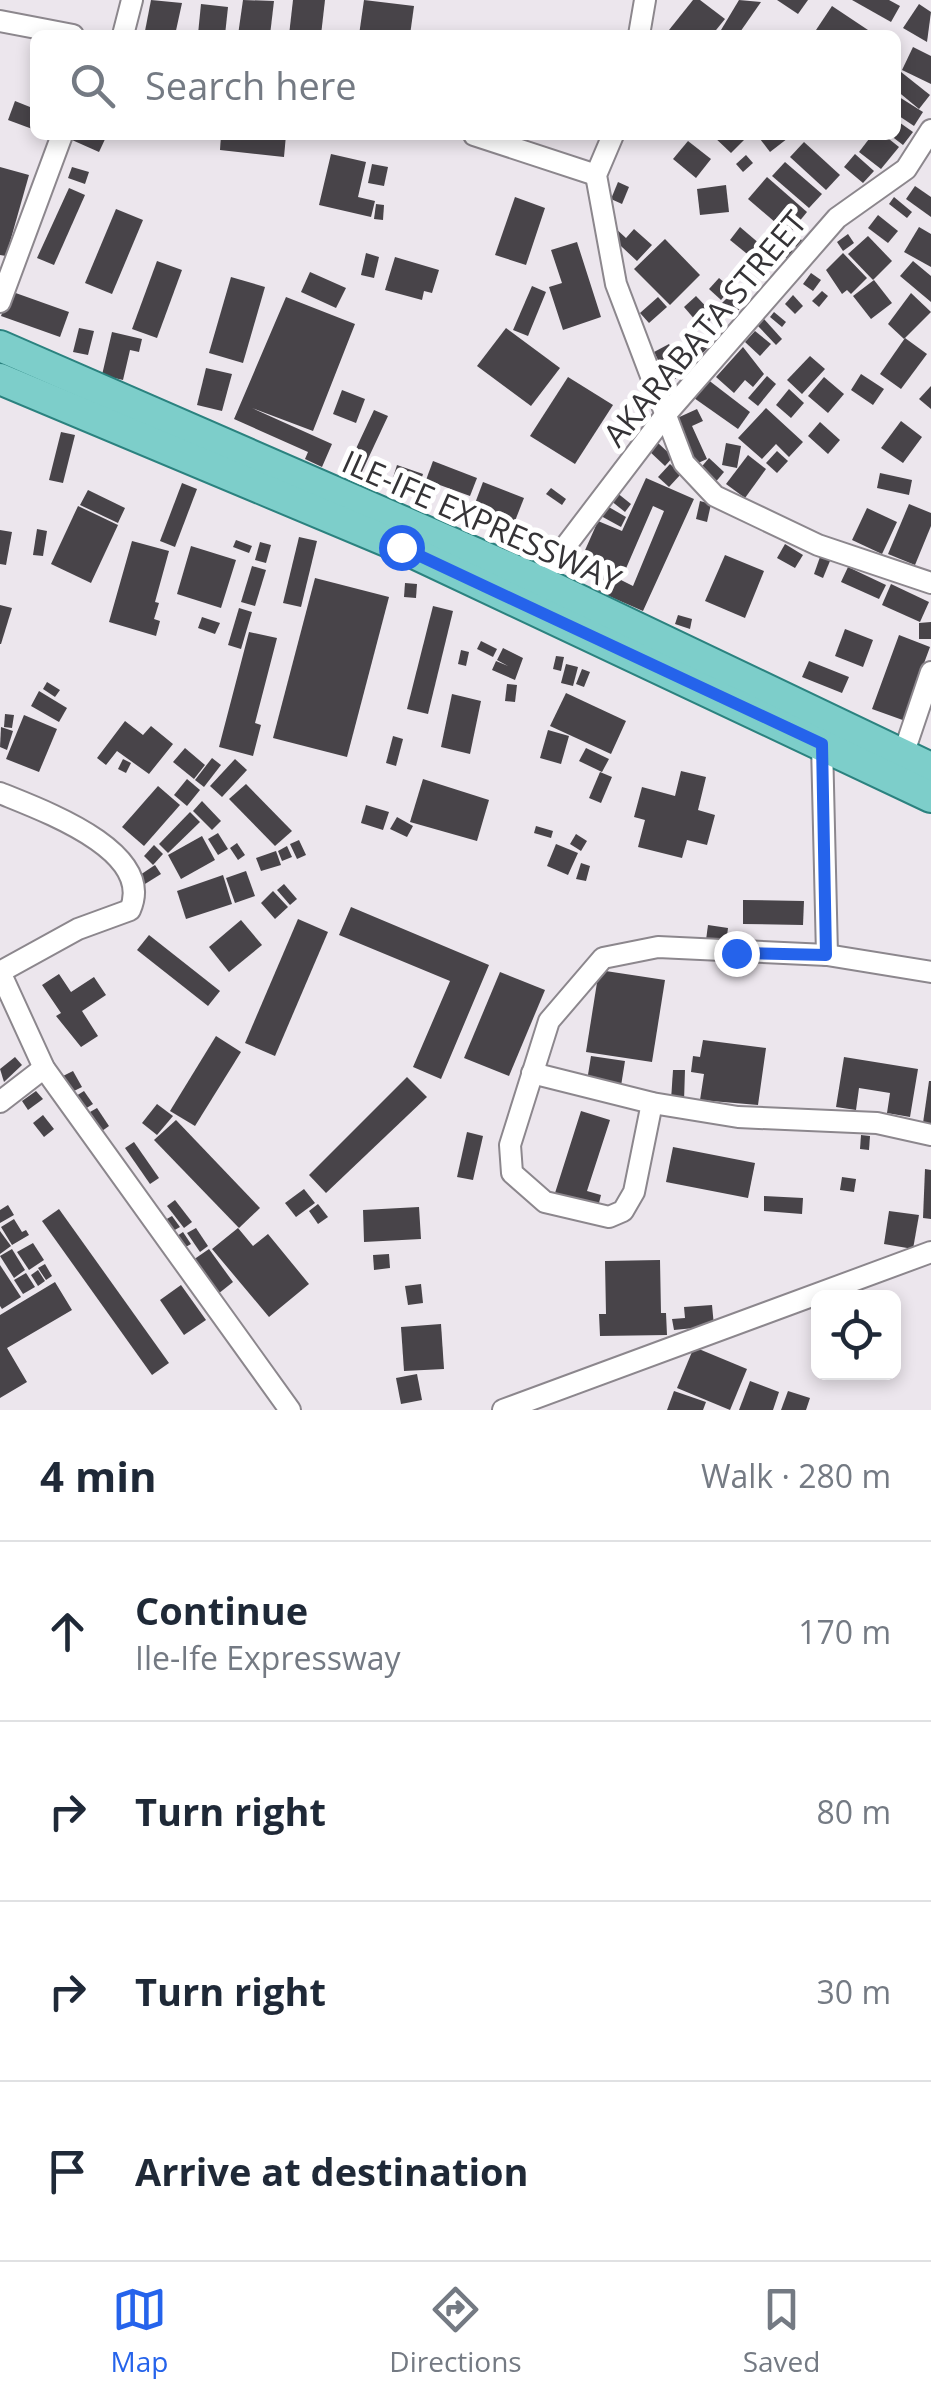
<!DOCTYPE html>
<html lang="en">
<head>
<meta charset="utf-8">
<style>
  :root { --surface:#fff; --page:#f6f6f7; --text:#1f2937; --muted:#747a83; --line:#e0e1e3; --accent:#2563eb }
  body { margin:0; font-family:"Open Sans",sans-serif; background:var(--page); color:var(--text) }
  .controls { position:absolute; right:30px; bottom:30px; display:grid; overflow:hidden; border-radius:15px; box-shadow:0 5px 15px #0003 }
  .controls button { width:90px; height:90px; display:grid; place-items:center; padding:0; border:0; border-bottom:2px solid var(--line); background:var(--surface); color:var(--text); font:50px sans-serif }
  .stop { position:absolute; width:30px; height:30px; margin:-22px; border:8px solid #2563eb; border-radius:50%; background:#fff }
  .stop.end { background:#2563eb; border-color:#fff; box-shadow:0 2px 10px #0008 }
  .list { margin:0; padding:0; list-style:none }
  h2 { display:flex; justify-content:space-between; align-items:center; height:130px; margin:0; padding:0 40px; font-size:42px }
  h2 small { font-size:32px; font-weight:400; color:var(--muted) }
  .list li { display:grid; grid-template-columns:65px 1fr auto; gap:30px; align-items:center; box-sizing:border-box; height:180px; padding:0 40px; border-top:2px solid var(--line) }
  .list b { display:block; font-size:38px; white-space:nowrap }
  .list p { margin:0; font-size:32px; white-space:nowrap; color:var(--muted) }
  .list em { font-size:32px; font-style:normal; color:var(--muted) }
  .icon { flex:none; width:55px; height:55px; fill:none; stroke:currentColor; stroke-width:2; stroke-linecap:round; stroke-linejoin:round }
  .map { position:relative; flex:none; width:931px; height:1410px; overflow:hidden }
  .search { position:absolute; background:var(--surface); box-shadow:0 5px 15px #0003; left:30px; right:30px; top:30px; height:110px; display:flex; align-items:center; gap:25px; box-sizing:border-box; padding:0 35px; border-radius:15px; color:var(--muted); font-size:38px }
  .sheet { height:850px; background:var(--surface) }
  nav { display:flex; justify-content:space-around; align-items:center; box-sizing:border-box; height:140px; border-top:2px solid var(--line); background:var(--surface); font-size:28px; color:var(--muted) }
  nav a { display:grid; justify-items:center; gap:5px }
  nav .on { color:var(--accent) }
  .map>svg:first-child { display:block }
  .building { fill:#484449; fill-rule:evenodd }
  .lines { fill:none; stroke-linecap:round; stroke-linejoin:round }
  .minor-casing { stroke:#8c878d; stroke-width:24 }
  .primary-casing { stroke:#2b827f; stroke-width:34 }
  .minor { stroke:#fff; stroke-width:20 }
  .primary { stroke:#7dceca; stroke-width:30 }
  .route { stroke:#2563eb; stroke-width:12 }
  .labels { text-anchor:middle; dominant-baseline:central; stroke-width:10; stroke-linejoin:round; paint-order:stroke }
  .street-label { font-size:32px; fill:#353336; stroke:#fff }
</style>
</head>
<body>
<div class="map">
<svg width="931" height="1410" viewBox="0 0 931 1410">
  <rect width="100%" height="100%" fill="#ece6ed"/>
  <g class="building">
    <polygon points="151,0 182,3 175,35 145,31"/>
    <polygon points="243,0 274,1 270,35 238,35"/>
    <polygon points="293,0 325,0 321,35 289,35"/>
    <polygon points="364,0 414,6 410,35 359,35"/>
    <polygon points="693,0 700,0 725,19 712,35 665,35"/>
    <polygon points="739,0 761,2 738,35 718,35"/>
    <polygon points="777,0 808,0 798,14"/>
    <polygon points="852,0 889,0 900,6 891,22"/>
    <polygon points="201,4 228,7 225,35 198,34"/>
    <polygon points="919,4 931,12 927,42 903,28"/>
    <polygon points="832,6 868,30 865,35 814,33"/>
    <polygon points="913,47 931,56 931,84 902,70"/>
    <polygon points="896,68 930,95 919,109 896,90"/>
    <polygon points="896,95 923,112 914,126 896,114"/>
    <polygon points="15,101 35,109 35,130 8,120"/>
    <polygon points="896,120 913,132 903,145 890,135 896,135"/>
    <polygon points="75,135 107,135 99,152 72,140"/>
    <polygon points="221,135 286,135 284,157 220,150"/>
    <polygon points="712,135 745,135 747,137 731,153"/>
    <polygon points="757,135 792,135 770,152"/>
    <polygon points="872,135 884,135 899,147 881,169 859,152"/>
    <polygon points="688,141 711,159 696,178 673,159"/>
    <polygon points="804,142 840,175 826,190 790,157"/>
    <polygon points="331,154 366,162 358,197 375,201 371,217 319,205"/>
    <polygon points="855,154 874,171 863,183 844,167"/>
    <polygon points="746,155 753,163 743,172 736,164"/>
    <polygon points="785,162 822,194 809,208 772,176"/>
    <polygon points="372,164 388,167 384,186 368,183"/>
    <polygon points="0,167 29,175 6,256 0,255"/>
    <polygon points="72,167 89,172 85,184 68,178"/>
    <polygon points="767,177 807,212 789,234 748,199"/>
    <polygon points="618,182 629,187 622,204 611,199"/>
    <polygon points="726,185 729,212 700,215 697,189"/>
    <polygon points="915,186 931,197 931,217 906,199"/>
    <polygon points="69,188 85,195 54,265 37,258"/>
    <polygon points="515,197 545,208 526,265 495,255"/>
    <polygon points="894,197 912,212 907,218 889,204"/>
    <polygon points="376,204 384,205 383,220 374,219"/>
    <polygon points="116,209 143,220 112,294 85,283"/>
    <polygon points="878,215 898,231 888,243 868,228"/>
    <polygon points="614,227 626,238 634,229 652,245 637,261 608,234"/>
    <polygon points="740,227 767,250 757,262 730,240"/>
    <polygon points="919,227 931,234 931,267 904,252"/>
    <polygon points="794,233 805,243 799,250 788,239"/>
    <polygon points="848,234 854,243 843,251 837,242"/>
    <polygon points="868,236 892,261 873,280 848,254"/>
    <polygon points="775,237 793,251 787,259 769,245"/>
    <polygon points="665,239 700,275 670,305 634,269"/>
    <polygon points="577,242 601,317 563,330 549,287 562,283 551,250"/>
    <polygon points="366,253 379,257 374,278 361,275"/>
    <polygon points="843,253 867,278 851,294 847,290 842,294 826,270"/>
    <polygon points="395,257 439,270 432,293 424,291 422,300 385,290"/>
    <polygon points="157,261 182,270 157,338 132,329"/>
    <polygon points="913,261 931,276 931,302 900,276"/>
    <polygon points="310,272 346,288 336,308 301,292"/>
    <polygon points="811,273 821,280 813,291 803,284"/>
    <polygon points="231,277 265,287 243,363 209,353"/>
    <polygon points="719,278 731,288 721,300 709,289"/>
    <polygon points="874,280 892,303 871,319 853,296"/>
    <polygon points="532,286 546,292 528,336 513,330"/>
    <polygon points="736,289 750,301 745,306 731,294"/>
    <polygon points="10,291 69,312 60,337 1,316"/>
    <polygon points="822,291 828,296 819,307 812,301"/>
    <polygon points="911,293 931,312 904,339 888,324"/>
    <polygon points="793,295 803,306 795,314 785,304"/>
    <polygon points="696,296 715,316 702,328 684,307"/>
    <polygon points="729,296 741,307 734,315 721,304"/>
    <polygon points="286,297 355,324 313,431 252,408 332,444 322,467 305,459 308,452 234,419"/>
    <polygon points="658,297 667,307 649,323 640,313"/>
    <polygon points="774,312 786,322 782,327 770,317"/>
    <polygon points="764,319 782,339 776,345 757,325"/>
    <polygon points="79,328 94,331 88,355 73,352"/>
    <polygon points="506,328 560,368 531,406 477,366"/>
    <polygon points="755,331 771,344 760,356 745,342"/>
    <polygon points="112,332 142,339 139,352 130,350 123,380 102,375"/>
    <polygon points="697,334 712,343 701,355 689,343"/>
    <polygon points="905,338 927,354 901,389 880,374"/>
    <polygon points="669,344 674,353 659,362 654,352"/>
    <polygon points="683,347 697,360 686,371 673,358"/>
    <polygon points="743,347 764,374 753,387 745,380 734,393 716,377"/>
    <polygon points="810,356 825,369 802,394 787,380"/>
    <polygon points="676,365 682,374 675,379 668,371"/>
    <polygon points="206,368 232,374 222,411 197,405"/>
    <polygon points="861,374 884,389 873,405 851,390"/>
    <polygon points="767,376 776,384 758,406 748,398"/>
    <polygon points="568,377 613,405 575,464 530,436"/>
    <polygon points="824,377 844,394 828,413 808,396"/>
    <polygon points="707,379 750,412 738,429 694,398"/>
    <polygon points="931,386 931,409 919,399"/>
    <polygon points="789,389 804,403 791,418 776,405"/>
    <polygon points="342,390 365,399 356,423 333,414"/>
    <polygon points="766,408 803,442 789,457 776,444 762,459 738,438"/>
    <polygon points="697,409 703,421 692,426 707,459 696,464 675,419"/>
    <polygon points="374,410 388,416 360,476 346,470"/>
    <polygon points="901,421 922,437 903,463 881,448"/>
    <polygon points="820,422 840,440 828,454 808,436"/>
    <polygon points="61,432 75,435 63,483 49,480"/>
    <polygon points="657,442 673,457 665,466 648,450"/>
    <polygon points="726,443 741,446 737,468 722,465"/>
    <polygon points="777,451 788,461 777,473 766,463"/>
    <polygon points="748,455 766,469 745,498 726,484"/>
    <polygon points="709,458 724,472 714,484 698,471"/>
    <polygon points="433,461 477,478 470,496 426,480"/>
    <polygon points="670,464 681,474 669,487 658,477"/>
    <polygon points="397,465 423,474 418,489 392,481"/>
    <polygon points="880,473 912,480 909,495 877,488"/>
    <path d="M646,478L694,499L643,611L595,590L602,576L578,566L598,521L622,531ZM653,506L664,511L633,586L621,580Z"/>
    <polygon points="483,482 524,498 515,521 474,506"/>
    <polygon points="182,483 197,489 175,547 160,541"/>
    <polygon points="551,488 566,499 562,505 546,494"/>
    <polygon points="88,490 125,508 118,523 80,505"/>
    <polygon points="616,492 631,504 625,512 610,500"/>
    <polygon points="700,501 711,504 707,522 696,519"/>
    <polygon points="909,504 931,513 931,526 915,565 888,554"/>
    <polygon points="78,506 118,525 91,583 51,564"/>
    <polygon points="607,506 626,517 621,527 601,516"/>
    <polygon points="867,508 897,522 882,554 852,540"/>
    <polygon points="37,529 47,531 43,556 33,555"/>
    <polygon points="0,530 12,532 6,565 0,564"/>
    <polygon points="299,537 317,541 301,607 283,603"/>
    <polygon points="236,540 252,546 249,553 233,547"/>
    <polygon points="132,541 169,551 155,602 159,603 154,619 160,621 156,636 109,622"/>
    <polygon points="260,542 271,545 266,563 255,560"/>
    <polygon points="785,544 803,555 795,568 777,558"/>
    <polygon points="191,546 236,560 221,608 177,594"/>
    <polygon points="725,555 764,571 745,618 705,601"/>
    <polygon points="820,557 830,561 823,578 814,574"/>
    <polygon points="252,566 266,570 255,606 241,602"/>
    <polygon points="848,567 886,585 879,599 841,582"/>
    <polygon points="315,578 389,597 347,757 273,738"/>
    <polygon points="405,583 417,584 416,598 404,597"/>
    <polygon points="891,584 929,602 920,622 882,605"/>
    <polygon points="0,605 12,608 1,644 0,644"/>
    <polygon points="433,606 453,611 428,714 407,709"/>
    <polygon points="239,608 252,612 241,649 228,645"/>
    <polygon points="678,615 692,619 690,629 675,624"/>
    <polygon points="202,617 220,623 215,634 198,628"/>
    <polygon points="931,622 931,639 919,639 919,623"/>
    <polygon points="845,629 873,640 863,667 835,656"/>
    <polygon points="249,632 277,638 255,723 261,725 253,756 219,747"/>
    <polygon points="899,635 930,647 913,693 921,696 911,723 872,709"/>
    <polygon points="481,641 497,649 493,657 477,649"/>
    <polygon points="503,648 523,658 515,680 492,670 496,661 508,666 497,660"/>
    <polygon points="461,650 469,652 466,666 458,664"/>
    <polygon points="556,656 564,657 561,671 553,669"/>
    <polygon points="809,661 849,677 842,693 802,677"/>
    <polygon points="566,664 578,667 573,686 561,683"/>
    <polygon points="582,669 590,672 584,687 576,684"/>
    <polygon points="47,682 60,690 55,697 43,689"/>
    <polygon points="507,684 517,685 515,702 505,701"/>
    <polygon points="39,691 67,708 59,722 31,706"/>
    <polygon points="566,693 626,721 611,754 550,726"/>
    <polygon points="452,694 481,701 470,754 441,747"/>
    <polygon points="5,714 14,715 12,728 4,727"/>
    <polygon points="24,715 57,729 39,772 6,759"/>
    <polygon points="125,721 143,735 151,726 173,744 149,774 117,751 106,765 97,758"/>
    <polygon points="1,727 13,731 7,750 0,747"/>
    <polygon points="548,730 569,736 561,764 540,758"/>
    <polygon points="393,736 403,739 396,766 386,763"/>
    <polygon points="185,748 205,765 194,779 173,762"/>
    <polygon points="586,748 609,759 602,772 579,761"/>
    <polygon points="212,758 221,765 204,787 195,780"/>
    <polygon points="123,759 131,763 126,773 118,769"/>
    <polygon points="235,759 247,770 222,797 210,786"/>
    <polygon points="681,771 706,777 698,810 715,815 707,845 687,840 682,858 638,847 645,820 634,817 642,787 675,796"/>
    <polygon points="600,772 612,777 601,803 589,798"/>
    <polygon points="187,779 200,790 187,806 174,795"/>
    <polygon points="423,779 489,800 477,841 410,822"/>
    <polygon points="246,784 292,831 275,846 229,799"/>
    <polygon points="158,786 180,805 144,846 122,827"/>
    <polygon points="202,801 221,821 212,830 193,811"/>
    <polygon points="366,805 389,812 383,830 361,823"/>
    <polygon points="190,812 200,822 168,853 159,844"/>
    <polygon points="397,817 413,826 407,837 390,829"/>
    <polygon points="536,826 553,831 551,838 534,833"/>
    <polygon points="218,833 228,849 218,855 208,839"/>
    <polygon points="576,834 587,841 581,851 570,844"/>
    <polygon points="202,836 215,860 181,879 168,855"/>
    <polygon points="299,840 306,855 297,859 290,844"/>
    <polygon points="237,843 245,855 238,860 230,848"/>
    <polygon points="556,844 578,853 568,875 547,866"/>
    <polygon points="154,845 163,854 153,865 144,856"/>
    <polygon points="287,846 292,857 282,861 278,851"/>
    <polygon points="276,851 281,865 261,871 256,858"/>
    <polygon points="581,863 590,866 586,881 576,879"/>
    <polygon points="155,865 161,874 145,884 140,875"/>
    <polygon points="246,871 255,896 235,903 226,878"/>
    <polygon points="223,875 232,904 186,919 177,891"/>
    <polygon points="284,884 297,899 290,905 277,890"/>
    <polygon points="273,891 288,907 275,919 261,903"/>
    <polygon points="743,900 804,901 803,925 743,924"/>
    <polygon points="351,907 489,965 441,1079 413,1067 450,981 339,935"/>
    <polygon points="298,919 328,932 275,1056 245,1043"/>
    <polygon points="241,920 262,945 229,972 209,947"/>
    <polygon points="708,925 728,928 726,943 706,940"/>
    <polygon points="149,935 220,991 208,1006 137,950"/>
    <polygon points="599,970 665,980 652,1062 586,1052"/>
    <polygon points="500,972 545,990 509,1076 464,1058"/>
    <polygon points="59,974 71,992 94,977 106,995 82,1011 98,1036 81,1047 56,1016 61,1013 42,985"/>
    <polygon points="216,1036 241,1052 195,1126 170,1111"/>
    <polygon points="703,1040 766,1048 758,1105 700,1100 704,1074 691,1072 693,1056 700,1057"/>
    <polygon points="591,1056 625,1061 621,1086 587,1081"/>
    <polygon points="15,1057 22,1065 4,1082 0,1069"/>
    <polygon points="844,1057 918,1069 910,1117 887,1113 890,1093 859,1088 856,1110 836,1107"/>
    <polygon points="673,1070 685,1070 684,1101 671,1100"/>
    <polygon points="73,1071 82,1087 72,1092 63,1076"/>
    <polygon points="407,1077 427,1097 326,1193 309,1175"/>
    <polygon points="929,1081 931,1081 931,1131 922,1130"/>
    <polygon points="36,1091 43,1099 28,1110 22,1101"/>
    <polygon points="84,1091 93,1104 85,1109 76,1096"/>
    <polygon points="157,1104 173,1116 157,1135 142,1123"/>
    <polygon points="97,1108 109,1126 102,1131 90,1112"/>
    <polygon points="581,1111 610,1120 587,1191 601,1195 598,1207 555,1193"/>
    <polygon points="43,1115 54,1129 44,1137 33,1123"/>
    <polygon points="176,1120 260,1208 239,1228 154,1140"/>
    <polygon points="467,1132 483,1136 473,1180 457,1177"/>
    <polygon points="861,1135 870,1136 869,1150 860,1149"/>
    <polygon points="134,1142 159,1178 150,1184 125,1148"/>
    <polygon points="673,1147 755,1163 748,1198 666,1182"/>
    <polygon points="925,1169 931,1170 931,1219 923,1218"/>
    <polygon points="842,1177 856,1179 854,1192 840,1190"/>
    <polygon points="304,1189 315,1203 296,1217 285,1203"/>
    <polygon points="764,1196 803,1198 802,1214 764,1211"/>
    <polygon points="175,1200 192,1222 184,1228 167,1206"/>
    <polygon points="318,1204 328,1217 318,1224 309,1211"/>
    <polygon points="8,1205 14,1215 0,1223 0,1210"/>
    <polygon points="419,1207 421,1239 364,1242 363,1210"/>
    <polygon points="59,1209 169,1363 152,1375 42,1221"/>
    <polygon points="889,1211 919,1215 913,1249 884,1244"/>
    <polygon points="172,1216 180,1227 173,1231 165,1220"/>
    <polygon points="14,1219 22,1232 26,1230 29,1235 12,1245 1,1227"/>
    <polygon points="196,1228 208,1246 200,1252 187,1233"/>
    <polygon points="238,1228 253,1246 268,1234 309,1284 269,1317 212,1249"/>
    <polygon points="0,1231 11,1246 0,1254"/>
    <polygon points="183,1232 191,1244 184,1248 177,1236"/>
    <polygon points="33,1243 44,1260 29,1270 17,1252"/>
    <polygon points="12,1249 25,1270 14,1278 0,1256"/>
    <polygon points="209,1249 233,1282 218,1294 193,1260"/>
    <polygon points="389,1254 390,1268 374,1270 373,1255"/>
    <polygon points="660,1260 661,1313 666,1313 667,1335 600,1336 599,1314 606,1314 605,1261"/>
    <polygon points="45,1264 52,1276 46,1280 38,1268"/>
    <polygon points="0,1265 21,1297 2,1309 0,1306"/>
    <polygon points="38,1270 45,1281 38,1286 31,1275"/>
    <polygon points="26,1273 35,1287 23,1294 14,1280"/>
    <polygon points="55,1282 72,1310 7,1348 27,1382 0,1398 0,1315"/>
    <polygon points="421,1284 423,1303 408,1305 405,1286"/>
    <polygon points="181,1285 206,1320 184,1335 160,1300"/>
    <polygon points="712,1305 714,1326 674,1330 672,1319 685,1318 684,1307"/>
    <polygon points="441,1324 444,1369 404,1371 401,1327"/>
    <polygon points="694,1347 747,1369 730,1410 677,1388"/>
    <polygon points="417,1374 422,1400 401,1404 396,1378"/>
    <polygon points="750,1381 779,1392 773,1410 739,1410"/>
    <polygon points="674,1391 706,1402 703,1410 667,1410"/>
    <polygon points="788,1391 810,1398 806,1410 781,1410"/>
  </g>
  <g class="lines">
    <g class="minor-casing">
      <g id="minor">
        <polyline points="0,21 73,35"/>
        <polyline points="123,35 132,0"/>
        <polyline points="639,35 645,0"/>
        <polyline points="474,135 596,175"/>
        <polyline points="613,135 596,175 616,284 684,463 715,496 818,545 931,583"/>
        <polyline points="0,302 62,135"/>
        <polyline points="539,581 667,413 837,218 906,169 931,130"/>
        <polyline points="822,744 827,955"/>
        <polyline points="903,755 931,672"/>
        <path d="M0,793C44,811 156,851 130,910L78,929L0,972"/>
        <polyline points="0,972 44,1068 290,1410"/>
        <polyline points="532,1073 652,1103 738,1117 877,1123 931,1135"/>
        <polyline points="0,1102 44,1068"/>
        <polyline points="652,1103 634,1192 623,1211 609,1217 545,1202 512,1173 510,1145 549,1021 603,958 658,947 827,955 931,972"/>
        <polyline points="503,1410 931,1252"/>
      </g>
    </g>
    <g class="primary-casing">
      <g id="primary">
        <polyline points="0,346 539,581 931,768"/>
        <polyline points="0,379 401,547 931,797"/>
      </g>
    </g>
    <use href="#minor" class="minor"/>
    <use href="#primary" class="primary"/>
  </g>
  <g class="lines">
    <polyline class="route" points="401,547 822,744 826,955 736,953"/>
  </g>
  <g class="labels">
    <g class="street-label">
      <text transform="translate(704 328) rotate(-50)">AKARABATA STREET</text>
      <text transform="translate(482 520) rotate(24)">ILE-IFE EXPRESSWAY</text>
    </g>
  </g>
</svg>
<div class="controls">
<button><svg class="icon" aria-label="locate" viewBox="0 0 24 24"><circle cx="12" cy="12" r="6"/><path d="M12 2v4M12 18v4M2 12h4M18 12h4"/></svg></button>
</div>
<div class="stop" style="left:401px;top:547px"></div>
<div class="stop end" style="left:736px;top:953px"></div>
<div class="search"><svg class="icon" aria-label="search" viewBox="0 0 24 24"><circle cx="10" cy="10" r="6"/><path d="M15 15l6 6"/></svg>Search here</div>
</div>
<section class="sheet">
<h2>4 min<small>Walk · 280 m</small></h2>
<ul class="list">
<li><svg class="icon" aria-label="ahead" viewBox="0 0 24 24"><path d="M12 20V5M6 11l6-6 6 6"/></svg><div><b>Continue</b><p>Ile-Ife Expressway</p></div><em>170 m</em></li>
<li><svg class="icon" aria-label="right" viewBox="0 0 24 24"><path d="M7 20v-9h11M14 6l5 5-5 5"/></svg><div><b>Turn right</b></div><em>80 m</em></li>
<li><svg class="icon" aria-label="right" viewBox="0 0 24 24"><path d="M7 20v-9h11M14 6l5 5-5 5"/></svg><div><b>Turn right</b></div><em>30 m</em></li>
<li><svg class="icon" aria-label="arrive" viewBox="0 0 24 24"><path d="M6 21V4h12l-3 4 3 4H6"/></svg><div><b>Arrive at destination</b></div></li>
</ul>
</section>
<nav>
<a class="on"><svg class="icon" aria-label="map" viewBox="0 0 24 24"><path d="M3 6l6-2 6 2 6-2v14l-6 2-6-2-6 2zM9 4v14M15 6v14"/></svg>Map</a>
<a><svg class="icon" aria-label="directions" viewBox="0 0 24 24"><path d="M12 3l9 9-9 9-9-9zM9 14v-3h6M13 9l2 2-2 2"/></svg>Directions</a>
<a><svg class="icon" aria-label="saved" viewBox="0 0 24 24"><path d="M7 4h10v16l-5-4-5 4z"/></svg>Saved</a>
</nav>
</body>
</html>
